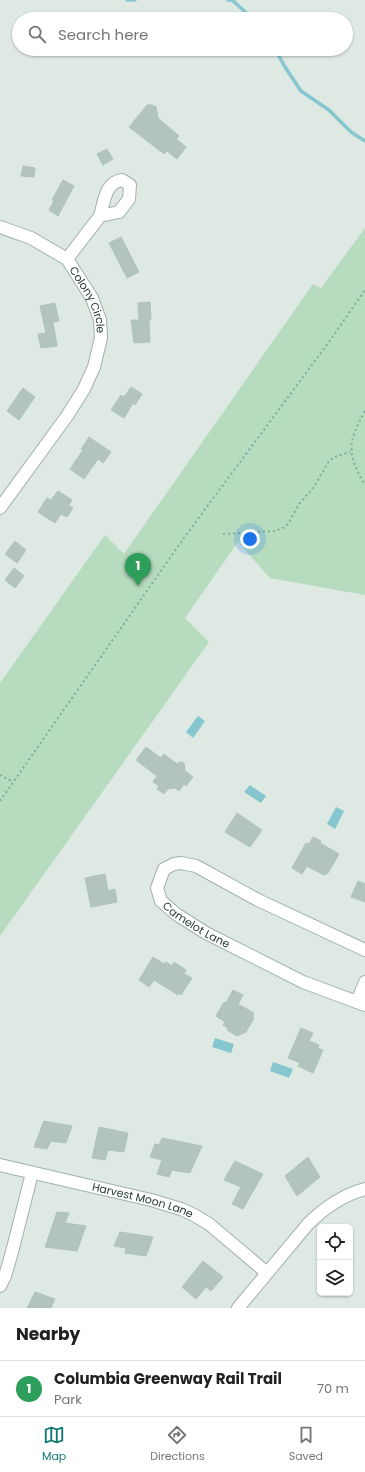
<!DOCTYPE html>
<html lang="en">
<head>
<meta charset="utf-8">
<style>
  :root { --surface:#fff; --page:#f2f2f2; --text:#202124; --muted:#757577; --line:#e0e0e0; --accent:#0f766e }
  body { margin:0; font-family:Poppins,sans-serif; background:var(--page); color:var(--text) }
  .controls { position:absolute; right:12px; bottom:12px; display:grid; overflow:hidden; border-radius:6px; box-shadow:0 1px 3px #0004 }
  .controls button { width:36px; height:36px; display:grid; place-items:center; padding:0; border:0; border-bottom:1px solid var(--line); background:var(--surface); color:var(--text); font:20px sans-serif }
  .you { position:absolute; left:250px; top:539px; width:14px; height:14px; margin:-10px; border:3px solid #fff; border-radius:50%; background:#1a73e8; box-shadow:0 0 0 6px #1a73e833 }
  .badge { display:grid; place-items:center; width:26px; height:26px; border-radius:50%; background:var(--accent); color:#fff; font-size:13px; font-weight:700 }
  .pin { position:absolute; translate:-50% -33px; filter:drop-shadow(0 1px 2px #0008) }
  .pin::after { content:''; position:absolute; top:21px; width:14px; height:12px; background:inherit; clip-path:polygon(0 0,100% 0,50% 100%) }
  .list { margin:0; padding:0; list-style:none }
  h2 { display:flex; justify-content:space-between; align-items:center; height:52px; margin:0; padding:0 16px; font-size:17px }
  h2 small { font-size:13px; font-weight:400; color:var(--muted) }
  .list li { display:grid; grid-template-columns:26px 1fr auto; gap:12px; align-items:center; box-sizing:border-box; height:56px; padding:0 16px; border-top:1px solid var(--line) }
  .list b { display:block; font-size:15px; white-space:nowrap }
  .list p { margin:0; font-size:13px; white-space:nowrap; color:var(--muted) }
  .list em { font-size:13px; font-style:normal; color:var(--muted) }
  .icon { flex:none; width:22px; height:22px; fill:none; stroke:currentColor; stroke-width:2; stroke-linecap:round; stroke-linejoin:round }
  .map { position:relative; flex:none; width:365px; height:1308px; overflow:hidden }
  .search { position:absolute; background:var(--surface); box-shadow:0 1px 3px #0004; left:12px; right:12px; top:12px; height:44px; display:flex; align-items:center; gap:10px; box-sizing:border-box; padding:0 14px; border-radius:22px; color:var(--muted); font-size:15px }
  .sheet { height:108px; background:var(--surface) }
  nav { display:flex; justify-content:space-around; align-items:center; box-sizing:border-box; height:56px; border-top:1px solid var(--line); background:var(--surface); font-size:11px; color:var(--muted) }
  nav a { display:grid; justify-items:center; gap:2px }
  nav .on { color:var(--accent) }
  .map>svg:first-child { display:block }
  .green { fill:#b6dbbf }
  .water { fill:#85c6cf }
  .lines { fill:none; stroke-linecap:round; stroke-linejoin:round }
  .stream { stroke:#85c6cf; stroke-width:3.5 }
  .building { fill:#b3c4bd; stroke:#b0c3ba }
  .street-casing { stroke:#a1b1ab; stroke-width:14 }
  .path { stroke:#7ead9d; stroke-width:2; stroke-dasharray:2 3; stroke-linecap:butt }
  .street { stroke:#fff; stroke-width:12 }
  .labels { text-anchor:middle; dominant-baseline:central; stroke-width:3; stroke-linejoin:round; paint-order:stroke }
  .street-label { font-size:11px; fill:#1f3931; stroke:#eef6f2 }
</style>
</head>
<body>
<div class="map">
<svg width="365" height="1308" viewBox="0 0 365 1308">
  <rect width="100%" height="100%" fill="#dee9e4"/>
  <polygon class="green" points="365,228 365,595 270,578 238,542 185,618 209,642 0,936 0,683 105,535 124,554 313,284 321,288"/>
  <g class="water">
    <polygon points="198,716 205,721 193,738 186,732"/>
    <polygon points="250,785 266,796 261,803 244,792"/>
    <polygon points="336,807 344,811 335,829 327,824"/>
    <polygon points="215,1038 234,1044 231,1053 212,1047"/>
    <polygon points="273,1062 293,1069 289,1078 270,1071"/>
  </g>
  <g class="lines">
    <g class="stream">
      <polyline points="127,0 135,0"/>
      <polyline points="228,0 232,0 253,19"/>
      <polyline points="275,49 285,67 301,91 329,110 351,132 365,141"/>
    </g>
  </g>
  <g class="building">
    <polygon points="147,105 152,105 156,107 158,118 179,136 176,139 186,147 177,159 167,151 164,154 129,127"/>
    <polygon points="107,149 113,159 103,165 97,154"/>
    <polygon points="23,166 35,168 34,177 21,176"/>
    <polygon points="63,180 74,186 58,216 49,210 54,201 52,200"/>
    <polygon points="121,237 139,272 127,278 109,243"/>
    <polygon points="150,302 151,320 149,320 150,342 134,343 131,320 139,320 138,303"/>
    <polygon points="55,303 59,321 53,322 57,346 41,348 38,334 46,333 40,306"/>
    <polygon points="131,387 142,394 135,405 133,403 124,418 111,410 121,395 124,397"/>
    <polygon points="23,388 35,397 19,420 7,411"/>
    <polygon points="89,437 111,452 103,463 98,459 84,479 70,469 83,450 81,449"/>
    <polygon points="58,491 72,500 69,505 73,508 67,517 61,514 55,523 38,512 47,498 51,500"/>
    <polygon points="15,541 26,550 17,563 5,554"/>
    <polygon points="14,568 24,576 15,588 5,580"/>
    <polygon points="146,747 161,758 164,754 177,764 180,762 184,763 185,771 193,777 186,786 184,784 179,791 175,788 168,789 164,794 157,789 159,786 153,782 157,776 136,760"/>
    <polygon points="237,813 262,830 250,847 225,832"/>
    <polygon points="313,837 321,841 320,843 339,854 328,873 324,875 307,866 302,874 292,868 306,843 309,844"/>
    <polygon points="105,874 108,891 115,889 117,902 91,907 85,878"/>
    <polygon points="358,881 365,884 365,902 351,897"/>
    <polygon points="153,957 164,964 166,962 172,966 174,962 186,970 184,974 192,978 181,995 179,993 178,995 154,980 149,987 139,980"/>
    <polygon points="233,990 243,995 238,1004 254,1013 252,1017 254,1018 246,1032 237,1036 227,1030 228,1028 223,1025 225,1022 216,1016 224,1002 226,1003"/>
    <polygon points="301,1028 313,1033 309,1041 319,1045 318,1048 323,1050 313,1073 298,1066 300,1063 288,1058"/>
    <polygon points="44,1121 72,1126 66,1143 51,1141 47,1149 34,1147"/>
    <polygon points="99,1127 128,1133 124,1152 108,1150 105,1160 92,1158"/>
    <polygon points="162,1138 202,1146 190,1173 172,1170 169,1177 157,1174 162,1160 150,1157 155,1144 159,1145"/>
    <polygon points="308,1157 320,1177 297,1196 285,1176"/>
    <polygon points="235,1161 263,1174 243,1209 232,1204 241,1187 224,1180"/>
    <polygon points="57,1212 69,1213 65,1223 86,1226 77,1251 45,1247"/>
    <polygon points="120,1232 153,1237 146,1256 125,1253 126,1248 114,1246"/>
    <polygon points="203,1261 223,1277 211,1291 206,1287 196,1299 182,1287"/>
    <polygon points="35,1292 55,1299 51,1308 27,1308"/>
  </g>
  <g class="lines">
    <g class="street-casing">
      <g id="street">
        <path id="s1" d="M0,227L31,238L67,259L92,298L100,320L101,338L94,367L84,389L67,416L0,508"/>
        <path d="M67,259L100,216L119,212L129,199L130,185L122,180C105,182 104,203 100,216"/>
        <path id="s2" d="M365,950L258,900L196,866L181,863L174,864L164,869L157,888L161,901L176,914L206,933L303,982L365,1005"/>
        <polyline points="357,1002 365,982"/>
        <path id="s3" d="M0,1165L151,1200L181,1209L194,1215L209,1224L267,1273"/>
        <polyline points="0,1286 5,1276 12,1252 32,1173"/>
        <path d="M238,1308L308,1224C325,1207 343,1195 365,1189"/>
      </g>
    </g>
    <g class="path">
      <path d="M365,411C348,442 346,453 365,485"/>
      <polyline points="223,534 275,531 285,527 288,524 299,504 314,487 329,461 334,457 350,452"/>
      <polyline points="0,775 13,782"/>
      <polyline points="0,801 186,535 326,346 365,290"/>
    </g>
    <use href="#street" class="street"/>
  </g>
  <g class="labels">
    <g class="street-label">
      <text stroke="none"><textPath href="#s1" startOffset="121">Colony Circle</textPath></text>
      <text stroke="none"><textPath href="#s2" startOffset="299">Camelot Lane</textPath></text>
      <text stroke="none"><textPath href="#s3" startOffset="147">Harvest Moon Lane</textPath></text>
    </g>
  </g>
</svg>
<div class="controls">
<button><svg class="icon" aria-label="locate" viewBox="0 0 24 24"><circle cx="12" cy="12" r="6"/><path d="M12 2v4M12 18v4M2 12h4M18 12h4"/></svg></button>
<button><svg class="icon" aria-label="layers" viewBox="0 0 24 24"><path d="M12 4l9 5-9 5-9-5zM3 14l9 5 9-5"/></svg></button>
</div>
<div class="you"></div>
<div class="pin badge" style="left:138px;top:586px;background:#2e9e5b">1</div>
<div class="search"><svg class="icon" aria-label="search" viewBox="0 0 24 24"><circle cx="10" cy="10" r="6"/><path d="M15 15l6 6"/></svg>Search here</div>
</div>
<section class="sheet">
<h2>Nearby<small></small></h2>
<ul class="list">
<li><span class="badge" style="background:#2e9e5b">1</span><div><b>Columbia Greenway Rail Trail</b><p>Park</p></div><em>70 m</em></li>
</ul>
</section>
<nav>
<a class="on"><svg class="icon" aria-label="map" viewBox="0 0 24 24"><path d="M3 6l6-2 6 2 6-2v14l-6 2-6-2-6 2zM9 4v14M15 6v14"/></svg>Map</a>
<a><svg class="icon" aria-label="directions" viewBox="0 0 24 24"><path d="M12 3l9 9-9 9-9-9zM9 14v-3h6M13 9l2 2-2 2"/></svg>Directions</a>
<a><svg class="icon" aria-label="saved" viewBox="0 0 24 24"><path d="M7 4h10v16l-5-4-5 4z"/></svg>Saved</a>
</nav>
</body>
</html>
